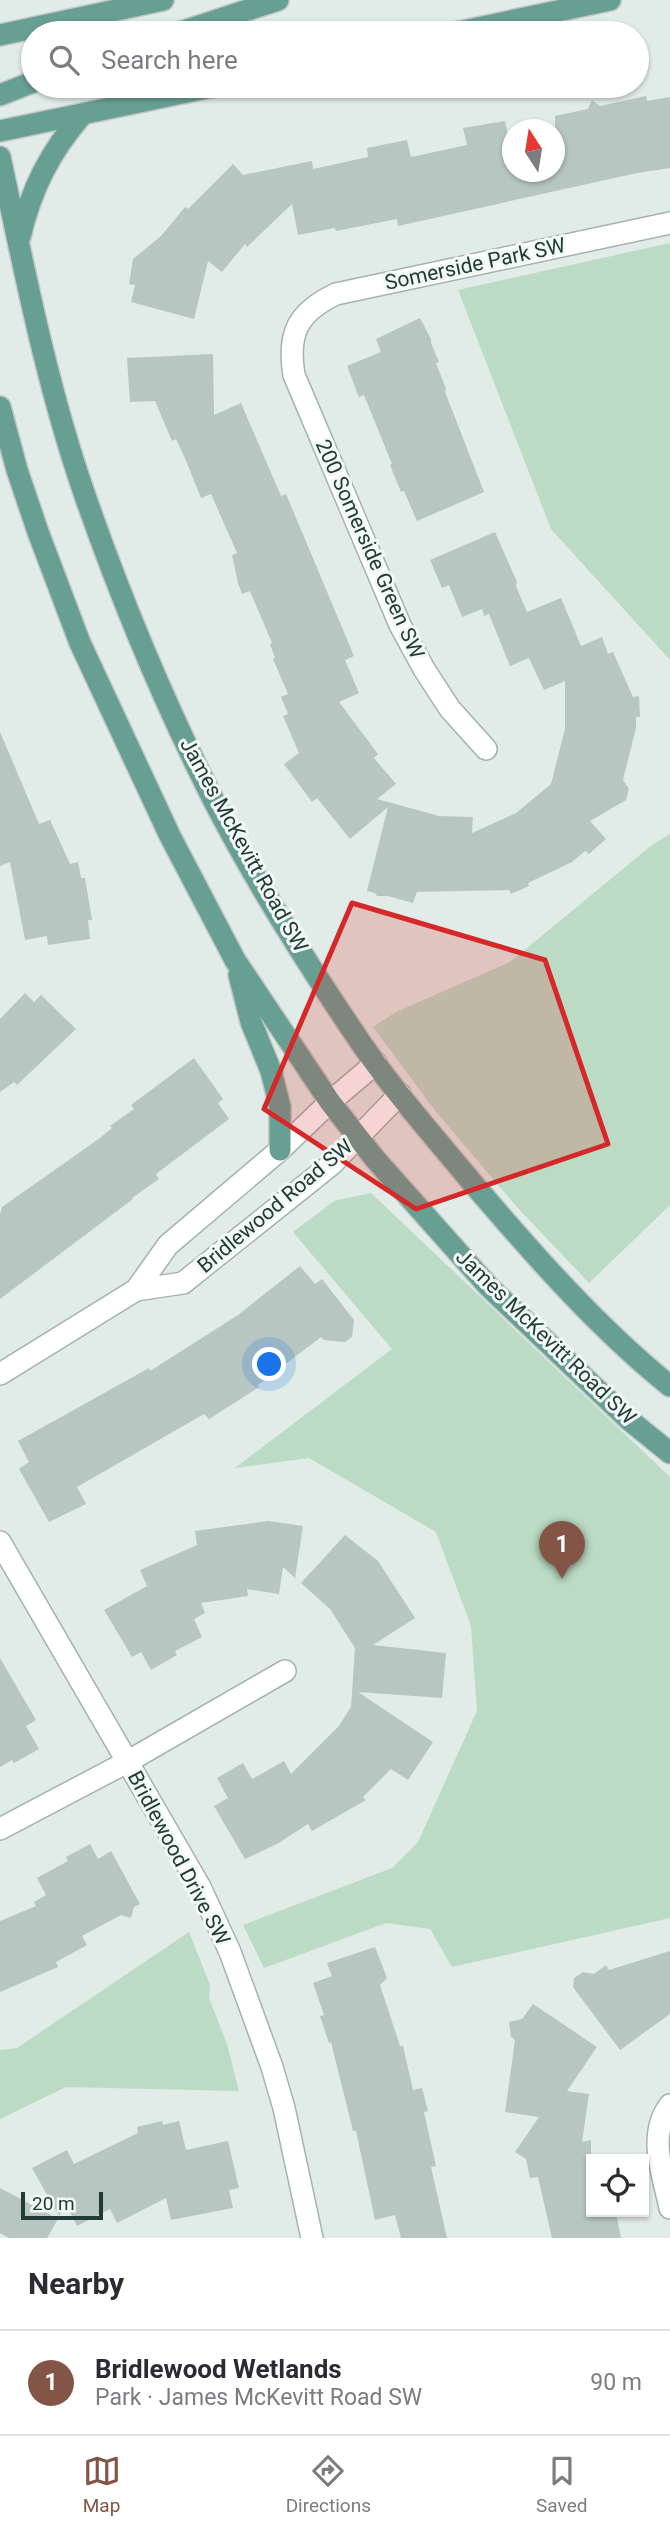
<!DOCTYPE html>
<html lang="en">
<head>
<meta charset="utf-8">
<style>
  :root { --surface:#fff; --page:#f7f7f7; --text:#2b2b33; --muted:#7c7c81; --line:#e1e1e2; --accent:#825546 }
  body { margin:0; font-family:Roboto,sans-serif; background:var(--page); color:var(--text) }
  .controls { position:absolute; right:21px; bottom:21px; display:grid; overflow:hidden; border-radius:0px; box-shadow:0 2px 5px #0004 }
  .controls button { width:63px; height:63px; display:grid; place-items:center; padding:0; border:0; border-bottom:2px solid var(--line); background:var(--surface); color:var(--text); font:35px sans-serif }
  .compass { position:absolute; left:502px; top:119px; width:63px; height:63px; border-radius:50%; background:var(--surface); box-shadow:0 2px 5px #0004; rotate:348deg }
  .scale { position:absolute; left:21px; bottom:18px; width:82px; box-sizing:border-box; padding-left:7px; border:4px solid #223b36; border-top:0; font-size:19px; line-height:24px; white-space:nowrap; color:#223b36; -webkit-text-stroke:5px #f2f8f5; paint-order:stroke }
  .you { position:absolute; left:270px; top:1365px; width:24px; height:24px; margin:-18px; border:5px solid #fff; border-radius:50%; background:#1a73e8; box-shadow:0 0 0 10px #1a73e833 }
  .badge { display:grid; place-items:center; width:46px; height:46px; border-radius:50%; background:var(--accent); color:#fff; font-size:23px; font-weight:700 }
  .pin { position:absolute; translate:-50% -58px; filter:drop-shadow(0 2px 4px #0008) }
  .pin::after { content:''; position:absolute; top:37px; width:24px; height:21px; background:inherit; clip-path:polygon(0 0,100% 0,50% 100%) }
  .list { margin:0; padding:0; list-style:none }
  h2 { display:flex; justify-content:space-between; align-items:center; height:91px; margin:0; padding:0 28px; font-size:30px }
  h2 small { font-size:23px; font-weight:400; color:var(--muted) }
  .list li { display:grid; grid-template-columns:46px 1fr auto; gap:21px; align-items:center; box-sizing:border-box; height:105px; padding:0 28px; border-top:2px solid var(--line) }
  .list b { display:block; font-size:26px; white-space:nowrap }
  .list p { margin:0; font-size:23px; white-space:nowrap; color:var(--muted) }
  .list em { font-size:23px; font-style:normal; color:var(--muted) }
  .icon { flex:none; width:38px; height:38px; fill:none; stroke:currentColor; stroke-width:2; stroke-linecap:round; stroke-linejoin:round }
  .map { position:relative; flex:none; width:670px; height:2238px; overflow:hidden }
  .search { position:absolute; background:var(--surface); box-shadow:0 2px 5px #0004; left:21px; right:21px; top:21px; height:77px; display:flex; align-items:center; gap:18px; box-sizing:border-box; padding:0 24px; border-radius:38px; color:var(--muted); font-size:26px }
  .sheet { height:196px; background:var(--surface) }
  nav { display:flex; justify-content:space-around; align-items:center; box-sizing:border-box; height:98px; border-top:2px solid var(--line); background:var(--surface); font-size:19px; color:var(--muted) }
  nav a { display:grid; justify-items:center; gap:4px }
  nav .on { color:var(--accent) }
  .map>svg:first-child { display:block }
  .green { fill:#bbdbc5 }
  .building { fill:#b7c6c0 }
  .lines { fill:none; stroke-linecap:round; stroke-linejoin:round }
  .minor-casing { stroke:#a4b3ae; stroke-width:24 }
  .major-casing { stroke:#c1c8c7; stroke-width:24 }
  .minor { stroke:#fff; stroke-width:21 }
  .major { stroke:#689f93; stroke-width:21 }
  .marked { fill:#d62828; fill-opacity:0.2; stroke:#d62828; stroke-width:5; stroke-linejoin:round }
  .labels { text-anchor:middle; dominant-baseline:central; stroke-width:6; stroke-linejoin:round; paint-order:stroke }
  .street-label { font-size:21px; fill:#223b36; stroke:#f2f8f5 }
</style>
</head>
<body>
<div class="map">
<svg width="670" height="2238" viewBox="0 0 670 2238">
  <rect width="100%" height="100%" fill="#e1ebe7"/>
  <g class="green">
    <polygon points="670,243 670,660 551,529 458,290"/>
    <polygon points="670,834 670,1205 589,1283 516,1206 437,1113 373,1027 396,1012 510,962 652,845"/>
    <polygon points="371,1193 670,1477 670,1918 452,1967 430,1929 386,1923 264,1968 243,1925 392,1868 418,1842 477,1711 471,1626 436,1532 309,1458 235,1468 392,1349 293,1232 334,1201"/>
    <polygon points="189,1932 210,1985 209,1998 227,2044 239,2091 66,2087 0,2119 0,2050 17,2048"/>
  </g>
  <g class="building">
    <polygon points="646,96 647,101 670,97 670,168 637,173 398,226 397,219 336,231 335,228 298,235 292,204 247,247 245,244 222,272 208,261 194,319 131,302 135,285 129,284 133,259 161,236 185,207 188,209 233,164 243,175 312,161 313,169 368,157 367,148 407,140 411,157 467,145 463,128 505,121 513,158 513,172 555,172 555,116 588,109 592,100 600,106"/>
    <polygon points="420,318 431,339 431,343 439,362 436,363 446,389 445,392 484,492 417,521 404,491 401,492 390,465 392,464 364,395 359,397 347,366 381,352 376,339"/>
    <polygon points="213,354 214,415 241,403 281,496 286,494 354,656 345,660 359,693 339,702 378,754 374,758 396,784 377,799 439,816 473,817 472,833 516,813 551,784 565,729 565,681 544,690 529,658 510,666 489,614 484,616 482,609 462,617 449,585 442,588 430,560 495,532 517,582 516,586 527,612 561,598 581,646 602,637 608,654 613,652 633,697 639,696 640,717 636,717 636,728 623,780 629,789 626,800 590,821 606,839 589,854 585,851 572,862 528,883 529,886 511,894 509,890 417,892 413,903 388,896 377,896 375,893 367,891 388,807 350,839 317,798 312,802 284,764 299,753 283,716 288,714 281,697 288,694 273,659 275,658 270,644 272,643 250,591 242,594 238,583 232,555 237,553 211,494 201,498 184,456 176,439 172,441 155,401 130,402 127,358"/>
    <polygon points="0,732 39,824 50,820 70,864 78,862 81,878 85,878 92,920 88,920 90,939 48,945 47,936 25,940 10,862 0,866"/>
    <polygon points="25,993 34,1002 41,995 76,1029 17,1085 14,1082 0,1092 0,1019"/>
    <polygon points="194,1058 223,1099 218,1103 229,1119 156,1174 159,1179 132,1198 133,1199 0,1299 0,1214 2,1207 100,1138 112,1128 110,1126 134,1109 131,1105"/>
    <polygon points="300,1266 315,1284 322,1279 354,1320 352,1337 345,1342 324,1340 321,1337 258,1385 259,1387 209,1419 204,1414 77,1487 86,1504 49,1522 19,1469 29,1462 18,1441 149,1368 150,1371 238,1315"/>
    <polygon points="268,1521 303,1526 295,1578 283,1567 279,1594 247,1589 248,1596 201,1603 205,1613 194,1619 202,1637 175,1651 177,1655 151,1670 141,1652 132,1657 104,1610 147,1586 140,1570 197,1545 195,1531"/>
    <polygon points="345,1535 378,1561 415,1618 373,1645 446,1653 442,1698 358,1692 433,1742 408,1780 391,1769 363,1797 366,1800 312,1831 308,1824 277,1844 245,1859 214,1806 228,1798 217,1778 243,1763 252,1779 284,1761 291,1774 339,1726 351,1707 355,1648 330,1609 301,1583"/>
    <polygon points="0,1658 36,1720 26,1726 39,1749 14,1763 12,1760 0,1767"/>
    <polygon points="90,1844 98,1859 111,1851 140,1904 134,1907 131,1918 121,1915 82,1936 87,1945 56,1962 58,1967 0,1992 0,1921 36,1906 34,1902 46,1895 37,1878 68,1861 66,1857"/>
    <polygon points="375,1947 387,1978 380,1985 400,2046 403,2046 413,2090 422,2088 428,2111 424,2112 436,2166 431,2167 447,2238 401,2238 395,2215 375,2220 356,2131 353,2131 331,2042 329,2043 320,2016 324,2015 313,1983 332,1976 327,1963"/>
    <polygon points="670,1951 670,2014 620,2050 573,1987 574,1978 583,1972 594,1974 606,1965 609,1970"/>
    <polygon points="533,2004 597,2047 567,2091 589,2094 582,2142 591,2140 591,2212 616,2212 621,2238 552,2238 538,2177 530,2178 526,2159 515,2152 539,2117 505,2112 515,2040 511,2037 509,2022 522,2019"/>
    <polygon points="162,2121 163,2125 179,2121 186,2150 228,2141 239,2188 229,2190 233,2208 171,2220 166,2198 117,2223 110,2209 77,2226 66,2204 59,2216 32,2168 67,2150 74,2164 138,2133 137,2127"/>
    <polygon points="0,2188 58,2219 47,2238 9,2238 0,2233"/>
  </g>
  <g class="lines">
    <g class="minor-casing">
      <g id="minor">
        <path d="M486,749L450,709L424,669L400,625L294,375C287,333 298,312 336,294L670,223"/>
        <polyline points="136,1290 183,1283 332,1164 400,1094"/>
        <polyline points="0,1374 136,1290 168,1245 280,1150 330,1102 376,1063"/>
        <polyline points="0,1542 200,1887 230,1952 272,2067 284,2108 312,2238"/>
        <polyline points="0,1829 127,1762 285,1671"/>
        <path d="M670,2105C647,2135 663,2174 670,2208"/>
      </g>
    </g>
    <g class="major-casing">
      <g id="major">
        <polyline points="178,33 278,0"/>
        <polyline points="454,33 610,0"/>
        <polyline points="0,35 163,0"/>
        <polyline points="0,95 33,82"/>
        <polyline points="0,131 216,86"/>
        <path d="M0,157C24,268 46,382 83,490C116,585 154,679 198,769C244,865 303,958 363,1046C397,1095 437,1140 475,1186C535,1256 598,1328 670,1386"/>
        <path d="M20,237C31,189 50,152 82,115"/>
        <polyline points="0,407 17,470 38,532 80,643 170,836 235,960 330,1102 376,1160 489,1287 628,1419 670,1453"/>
        <polyline points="239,975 251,1022 271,1071 280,1107 280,1150"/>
      </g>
    </g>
    <use href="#minor" class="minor"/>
    <use href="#major" class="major"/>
  </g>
  <path class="marked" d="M352,903L545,960L608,1144L416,1209L264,1109Z"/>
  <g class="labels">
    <g class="street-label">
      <text transform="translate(475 264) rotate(-12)">Somerside Park SW</text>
      <text transform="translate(370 549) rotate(66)">200 Somerside Green SW</text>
      <text transform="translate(244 845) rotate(61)">James McKevitt Road SW</text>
      <text transform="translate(275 1206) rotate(-40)">Bridlewood Road SW</text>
      <text transform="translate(546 1337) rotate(44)">James McKevitt Road SW</text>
      <text transform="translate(179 1858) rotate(62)">Bridlewood Drive SW</text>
    </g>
  </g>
</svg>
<div class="controls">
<button><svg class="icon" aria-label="locate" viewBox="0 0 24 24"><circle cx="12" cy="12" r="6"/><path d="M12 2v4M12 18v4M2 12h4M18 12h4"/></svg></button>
</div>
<svg class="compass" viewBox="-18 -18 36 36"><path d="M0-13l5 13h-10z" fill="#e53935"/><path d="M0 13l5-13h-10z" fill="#7c7c81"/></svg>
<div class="scale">20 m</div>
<div class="you"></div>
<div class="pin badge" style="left:562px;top:1579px">1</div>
<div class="search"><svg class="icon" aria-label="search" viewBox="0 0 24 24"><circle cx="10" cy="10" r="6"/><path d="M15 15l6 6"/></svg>Search here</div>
</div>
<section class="sheet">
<h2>Nearby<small></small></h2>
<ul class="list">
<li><span class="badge">1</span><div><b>Bridlewood Wetlands</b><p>Park · James McKevitt Road SW</p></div><em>90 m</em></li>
</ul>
</section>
<nav>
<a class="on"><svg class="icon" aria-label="map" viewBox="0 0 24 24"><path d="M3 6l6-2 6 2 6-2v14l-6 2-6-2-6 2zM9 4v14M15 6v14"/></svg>Map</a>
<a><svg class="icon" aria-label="directions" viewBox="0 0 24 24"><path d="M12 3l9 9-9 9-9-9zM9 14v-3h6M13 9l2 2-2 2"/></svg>Directions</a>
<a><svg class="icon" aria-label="saved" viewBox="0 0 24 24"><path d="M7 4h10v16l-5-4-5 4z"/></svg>Saved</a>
</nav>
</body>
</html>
